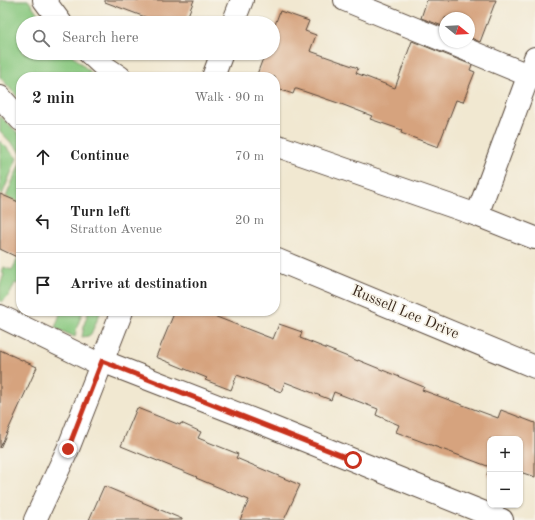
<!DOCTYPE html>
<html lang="en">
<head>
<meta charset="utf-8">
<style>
  :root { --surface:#fff; --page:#f2f2f2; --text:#222; --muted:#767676; --line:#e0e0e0 }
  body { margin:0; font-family:"Old Standard TT",serif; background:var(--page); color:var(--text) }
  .controls { position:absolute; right:12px; bottom:12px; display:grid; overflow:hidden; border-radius:8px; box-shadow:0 1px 3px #0004 }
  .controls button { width:36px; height:36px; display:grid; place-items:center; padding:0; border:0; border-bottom:1px solid var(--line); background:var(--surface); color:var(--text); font:20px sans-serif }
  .compass { position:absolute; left:439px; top:12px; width:36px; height:36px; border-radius:50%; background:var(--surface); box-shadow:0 1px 3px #0004; rotate:108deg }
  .stop { position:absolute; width:12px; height:12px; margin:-9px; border:3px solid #c8321e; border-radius:50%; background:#fff }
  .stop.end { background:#c8321e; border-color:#fff; box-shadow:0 1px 4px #0008 }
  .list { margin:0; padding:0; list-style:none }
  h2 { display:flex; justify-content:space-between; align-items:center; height:52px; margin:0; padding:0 16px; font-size:17px }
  h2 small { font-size:13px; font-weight:400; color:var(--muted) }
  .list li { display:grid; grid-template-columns:26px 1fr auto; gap:12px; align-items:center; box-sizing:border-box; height:64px; padding:0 16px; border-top:1px solid var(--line) }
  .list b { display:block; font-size:15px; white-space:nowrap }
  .list p { margin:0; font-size:13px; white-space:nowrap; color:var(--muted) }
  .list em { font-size:13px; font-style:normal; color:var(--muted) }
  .icon { flex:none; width:22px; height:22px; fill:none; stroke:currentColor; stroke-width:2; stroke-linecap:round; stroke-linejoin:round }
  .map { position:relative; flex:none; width:535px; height:520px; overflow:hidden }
  .search { position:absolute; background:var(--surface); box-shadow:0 1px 3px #0004; left:16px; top:16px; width:264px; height:44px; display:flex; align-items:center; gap:10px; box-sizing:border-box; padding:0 14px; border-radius:22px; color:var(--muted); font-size:15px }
  .panel { position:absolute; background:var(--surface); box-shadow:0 1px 3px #0004; left:16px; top:72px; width:264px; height:244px; border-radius:16px }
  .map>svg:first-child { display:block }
  .green { fill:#88c87f; stroke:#62794e }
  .building { fill:#d6a37e }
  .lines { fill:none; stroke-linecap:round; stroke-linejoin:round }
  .minor-casing { stroke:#564639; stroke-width:24 }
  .minor { stroke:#fff; stroke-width:22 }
  .route { stroke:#c8321e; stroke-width:5 }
  .labels { text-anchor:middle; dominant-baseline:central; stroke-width:3.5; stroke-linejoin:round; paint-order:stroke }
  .street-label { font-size:15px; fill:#3b2a1e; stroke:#f7f3e8 }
</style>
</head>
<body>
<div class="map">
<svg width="535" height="520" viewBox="0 0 535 520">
  <rect width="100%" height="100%" fill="#f7f3e8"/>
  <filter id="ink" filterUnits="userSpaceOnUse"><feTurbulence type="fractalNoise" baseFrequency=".025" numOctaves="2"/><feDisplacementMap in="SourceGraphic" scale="8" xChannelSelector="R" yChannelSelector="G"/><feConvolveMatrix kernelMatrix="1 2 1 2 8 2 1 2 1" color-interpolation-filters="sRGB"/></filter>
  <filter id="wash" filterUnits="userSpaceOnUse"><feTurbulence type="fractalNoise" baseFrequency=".012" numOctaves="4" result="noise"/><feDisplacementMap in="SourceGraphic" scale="16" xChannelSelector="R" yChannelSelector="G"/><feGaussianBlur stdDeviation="0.9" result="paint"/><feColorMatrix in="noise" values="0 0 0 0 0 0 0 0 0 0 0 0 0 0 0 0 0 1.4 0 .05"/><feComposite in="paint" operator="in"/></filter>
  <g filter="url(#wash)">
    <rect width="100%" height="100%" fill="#f1e8d1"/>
    <g class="green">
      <polygon points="0,0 28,0 45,23 23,23 23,53 70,53 95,77 21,77 21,101 0,77"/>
      <polygon points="0,116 21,136 21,153 0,131"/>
      <polygon points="0,141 17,158 2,195 0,194"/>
      <polygon points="21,161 21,211 15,209 18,202 6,197"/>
      <polygon points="21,252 21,285 15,283 10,294 2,302 0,301 0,285 4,274 1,272 3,267 12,270"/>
      <polygon points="61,311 83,311 77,327 75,337 55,328"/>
      <polygon points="89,311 101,311 91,334 88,336 82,337 85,321"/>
    </g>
    <g id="blocks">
      <g class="building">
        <polygon points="105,0 194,0 185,23 161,23 105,2"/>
        <polygon points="427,0 496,0 480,42 469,37 469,18 445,18 445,27 421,18"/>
        <polygon points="280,11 309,21 305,31 316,35 310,51 358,68 356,73 395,88 412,41 472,65 470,70 475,72 463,102 456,100 438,147 401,133 402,130 370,119 372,116 341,104 297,89 295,89 293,94 275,88 275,77 256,77 265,53 273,53 273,30"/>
        <polygon points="0,194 21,203 21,259 0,249"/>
        <polygon points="175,311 216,311 214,316 273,339 279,324 302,332 300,338 358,361 358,360 424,387 422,390 498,418 501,410 535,423 535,477 520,472 520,439 490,439 490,476 487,475 490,467 396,432 399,425 376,415 378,409 334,392 331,400 285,382 281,392 237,375 231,390 205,380 207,378 156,357"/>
        <polygon points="0,350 37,367 0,448"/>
        <polygon points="137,408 180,425 181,423 201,432 198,438 238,454 236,458 300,485 284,520 240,520 249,500 196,478 197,477 121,446"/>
        <polygon points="104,486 182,519 182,520 89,520"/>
      </g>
    </g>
  </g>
  <g filter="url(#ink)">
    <use href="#blocks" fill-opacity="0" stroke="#564639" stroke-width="1"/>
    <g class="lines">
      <g class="minor-casing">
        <g id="minor">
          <polyline points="44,0 61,23"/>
          <polyline points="345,0 445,41"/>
          <polyline points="233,23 242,0"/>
          <polyline points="448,42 535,78"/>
          <polyline points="89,53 102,65 120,77"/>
          <polyline points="213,77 222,53"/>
          <polyline points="0,97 21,120"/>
          <polyline points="275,145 477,215 535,238"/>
          <polyline points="477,215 535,58"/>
          <polyline points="275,259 535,367"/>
          <polyline points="0,316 101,365"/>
          <polyline points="102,361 264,424 502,520"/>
          <polyline points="35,520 68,449 122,311"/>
        </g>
      </g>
      <use href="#minor" class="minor"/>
    </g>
  </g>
  <g class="lines" filter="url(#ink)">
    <polyline class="route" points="68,449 102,361 353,460"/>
  </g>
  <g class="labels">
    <g class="street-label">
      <text transform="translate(405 313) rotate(23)">Russell Lee Drive</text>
    </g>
  </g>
</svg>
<div class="controls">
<button>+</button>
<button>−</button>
</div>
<svg class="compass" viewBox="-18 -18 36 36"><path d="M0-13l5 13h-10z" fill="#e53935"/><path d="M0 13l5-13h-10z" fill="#767676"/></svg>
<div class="stop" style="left:353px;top:460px"></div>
<div class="stop end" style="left:68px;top:449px"></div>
<div class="search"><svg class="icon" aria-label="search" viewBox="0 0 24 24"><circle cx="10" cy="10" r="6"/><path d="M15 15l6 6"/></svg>Search here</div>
<section class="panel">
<h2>2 min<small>Walk · 90 m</small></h2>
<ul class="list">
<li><svg class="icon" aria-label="ahead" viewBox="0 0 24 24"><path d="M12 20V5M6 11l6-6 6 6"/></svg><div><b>Continue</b></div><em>70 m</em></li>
<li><svg class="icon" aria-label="left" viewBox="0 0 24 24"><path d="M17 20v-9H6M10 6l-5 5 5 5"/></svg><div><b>Turn left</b><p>Stratton Avenue</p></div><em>20 m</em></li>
<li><svg class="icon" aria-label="arrive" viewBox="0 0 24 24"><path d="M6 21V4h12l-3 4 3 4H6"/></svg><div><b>Arrive at destination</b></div></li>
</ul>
</section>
</div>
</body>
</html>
